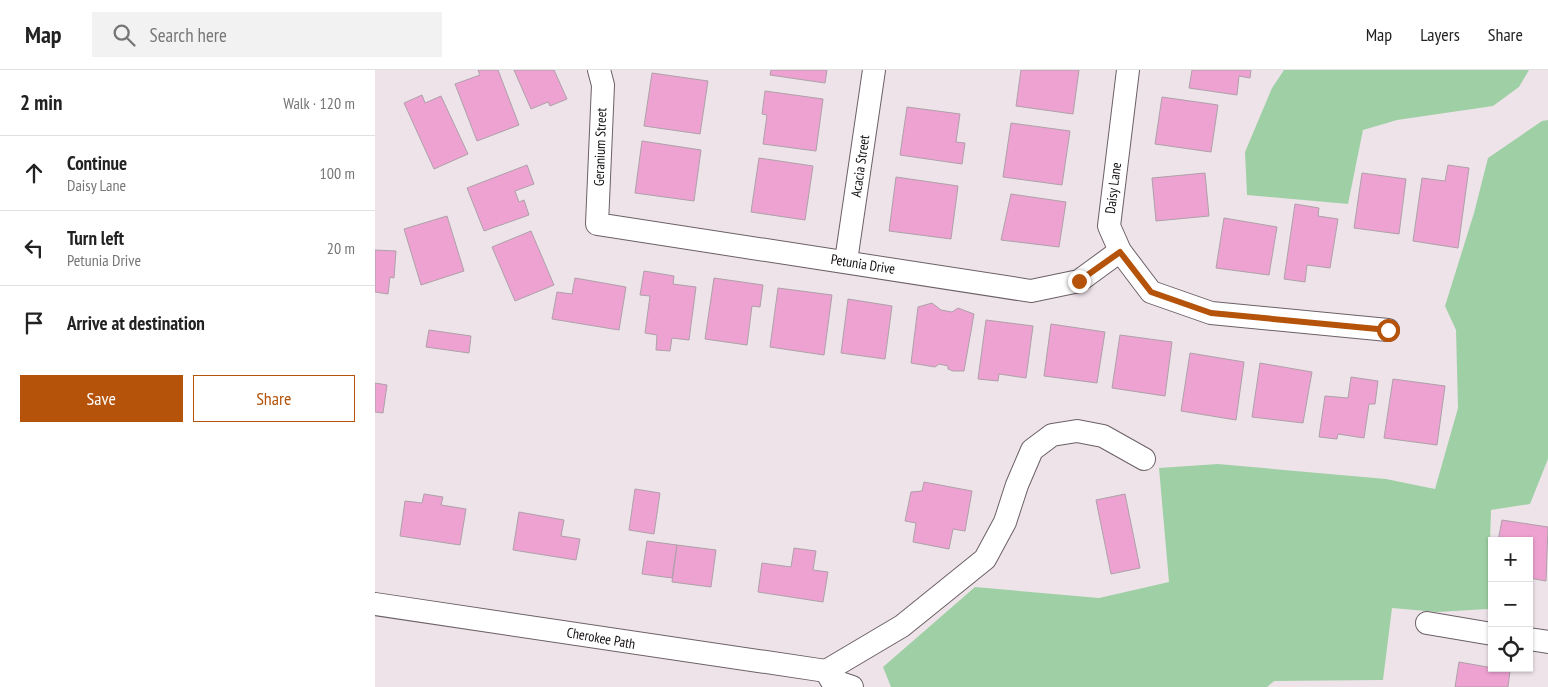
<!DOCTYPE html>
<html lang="en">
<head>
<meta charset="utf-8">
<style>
  :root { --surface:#fff; --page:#f2f2f2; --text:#222; --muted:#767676; --line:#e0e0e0; --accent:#b45309 }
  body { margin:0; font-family:"PT Sans Narrow",sans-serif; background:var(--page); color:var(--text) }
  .controls { position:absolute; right:15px; bottom:15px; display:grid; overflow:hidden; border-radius:0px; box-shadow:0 1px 4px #0004 }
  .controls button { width:45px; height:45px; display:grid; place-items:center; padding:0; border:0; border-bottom:1px solid var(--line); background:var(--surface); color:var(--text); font:25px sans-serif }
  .stop { position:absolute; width:15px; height:15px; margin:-11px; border:4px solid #b45309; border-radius:50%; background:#fff }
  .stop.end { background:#b45309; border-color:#fff; box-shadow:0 1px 5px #0008 }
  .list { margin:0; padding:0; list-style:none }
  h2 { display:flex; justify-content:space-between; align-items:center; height:65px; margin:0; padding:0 20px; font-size:21px }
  h2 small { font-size:16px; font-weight:400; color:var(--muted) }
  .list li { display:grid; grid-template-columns:32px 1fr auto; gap:15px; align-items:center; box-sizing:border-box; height:75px; padding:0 20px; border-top:1px solid var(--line) }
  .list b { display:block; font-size:19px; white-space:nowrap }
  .list p { margin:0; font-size:16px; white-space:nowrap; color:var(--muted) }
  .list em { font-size:16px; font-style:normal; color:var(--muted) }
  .actions { display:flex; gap:10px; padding:15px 20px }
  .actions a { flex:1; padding:11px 0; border:1px solid var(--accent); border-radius:0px; text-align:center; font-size:18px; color:var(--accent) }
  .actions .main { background:var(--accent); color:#fff }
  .icon { flex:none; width:28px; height:28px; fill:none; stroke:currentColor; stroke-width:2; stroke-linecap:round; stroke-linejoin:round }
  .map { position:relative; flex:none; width:1173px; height:617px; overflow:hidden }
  header { display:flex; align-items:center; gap:30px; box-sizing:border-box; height:70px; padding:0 25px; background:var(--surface); border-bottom:1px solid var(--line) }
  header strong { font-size:24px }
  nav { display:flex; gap:28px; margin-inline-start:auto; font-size:18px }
  .search { width:350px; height:45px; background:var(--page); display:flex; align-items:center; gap:12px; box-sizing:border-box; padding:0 18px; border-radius:0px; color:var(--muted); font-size:19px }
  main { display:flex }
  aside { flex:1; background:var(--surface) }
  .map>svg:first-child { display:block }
  .green { fill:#9fd0a5 }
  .building { fill:#eea2d2; stroke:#ada1a8 }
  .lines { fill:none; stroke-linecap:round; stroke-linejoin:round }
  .minor-casing { stroke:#6b6066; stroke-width:24 }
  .minor { stroke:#fff; stroke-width:22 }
  .route { stroke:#b45309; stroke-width:6 }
  .labels { text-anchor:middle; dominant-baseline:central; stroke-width:4.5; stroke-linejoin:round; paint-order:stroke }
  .street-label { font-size:14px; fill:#120e10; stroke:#fff }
</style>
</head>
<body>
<header>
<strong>Map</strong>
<div class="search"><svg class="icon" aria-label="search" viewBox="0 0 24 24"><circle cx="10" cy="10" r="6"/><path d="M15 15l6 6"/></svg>Search here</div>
<nav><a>Map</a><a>Layers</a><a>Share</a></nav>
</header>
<main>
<aside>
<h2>2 min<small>Walk · 120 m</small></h2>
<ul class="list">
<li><svg class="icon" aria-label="ahead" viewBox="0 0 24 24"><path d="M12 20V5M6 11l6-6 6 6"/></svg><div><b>Continue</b><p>Daisy Lane</p></div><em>100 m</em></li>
<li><svg class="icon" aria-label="left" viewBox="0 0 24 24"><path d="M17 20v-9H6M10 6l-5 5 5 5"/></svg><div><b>Turn left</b><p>Petunia Drive</p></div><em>20 m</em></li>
<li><svg class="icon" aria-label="arrive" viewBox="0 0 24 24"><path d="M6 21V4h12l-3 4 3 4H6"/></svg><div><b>Arrive at destination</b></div></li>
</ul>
<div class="actions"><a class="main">Save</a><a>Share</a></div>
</aside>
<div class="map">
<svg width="1173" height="617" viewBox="0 0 1173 617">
  <rect width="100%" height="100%" fill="#efe3ea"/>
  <g class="green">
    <polygon points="909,0 1154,0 1144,17 1118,36 1022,50 988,60 973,134 872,125 870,82 897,18"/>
    <polygon points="1173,50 1173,389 1155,434 1116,440 1113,539 1062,542 1017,538 1008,610 899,611 892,617 516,617 508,597 600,517 724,528 794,512 784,398 843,394 1011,409 1060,419 1083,338 1081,260 1070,236 1099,143 1113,88 1167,51"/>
  </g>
  <g class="building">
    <polygon points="103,0 123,0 144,55 102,71 80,14 105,5"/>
    <polygon points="139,0 179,0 192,29 175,36 173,32 156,39"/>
    <polygon points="396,0 452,0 450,13 395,5"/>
    <polygon points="646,0 704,0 698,44 641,36"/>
    <polygon points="817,0 876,0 875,8 864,6 862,25 814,18"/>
    <polygon points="277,3 333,11 325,64 269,56"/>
    <polygon points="390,21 448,29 441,81 388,74 392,45 387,44"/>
    <polygon points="47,25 50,33 66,26 93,84 59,99 29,33"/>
    <polygon points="787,27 843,35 836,82 780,74"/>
    <polygon points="532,37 585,44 581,72 590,73 587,94 525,85"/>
    <polygon points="636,53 695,61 687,115 628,107"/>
    <polygon points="267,71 326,80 319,131 260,123"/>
    <polygon points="384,88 438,96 430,150 376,142"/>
    <polygon points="152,95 159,114 140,121 144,132 149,130 154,145 109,161 92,118"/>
    <polygon points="1073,95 1094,98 1083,178 1038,171 1047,108 1070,111"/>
    <polygon points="830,103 834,146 781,151 777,108"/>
    <polygon points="987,103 1031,109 1024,164 979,158"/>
    <polygon points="521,107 583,116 576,169 514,161"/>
    <polygon points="636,124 691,132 684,177 626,170"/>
    <polygon points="920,134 944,138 943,146 963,149 955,198 932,195 930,212 909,209"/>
    <polygon points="72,146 89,201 46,215 29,159"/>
    <polygon points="849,148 902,157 894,205 841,198"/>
    <polygon points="156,161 179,215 140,231 117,177"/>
    <polygon points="0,180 21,181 19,208 15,207 13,224 0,222"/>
    <polygon points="269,201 299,206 298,214 321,217 314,270 297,268 295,281 281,280 282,265 270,263 275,226 265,225"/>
    <polygon points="200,208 251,217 244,260 177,249 182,222 197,224"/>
    <polygon points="339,208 388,215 385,237 377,236 372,275 330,269"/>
    <polygon points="403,218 457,225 449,285 395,277"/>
    <polygon points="473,229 517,236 510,289 466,283"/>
    <polygon points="557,233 566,240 577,242 583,238 599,244 589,301 578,301 573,299 573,296 564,294 560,297 536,293 543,237"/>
    <polygon points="611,250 658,256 651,308 624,304 623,311 603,309"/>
    <polygon points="676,254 730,262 722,313 669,306"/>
    <polygon points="54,260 96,266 94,283 51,277"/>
    <polygon points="745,265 797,272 790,326 737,318"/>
    <polygon points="815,283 869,292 861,350 806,341"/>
    <polygon points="885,293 937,302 928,353 877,347"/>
    <polygon points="976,307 1003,311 1000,334 994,334 989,368 963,364 962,369 944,367 950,326 973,328"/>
    <polygon points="1018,309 1070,316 1062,375 1009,368"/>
    <polygon points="0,313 12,315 8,343 0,342"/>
    <polygon points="549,412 597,421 590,461 578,459 574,479 538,472 541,453 530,451 536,422 547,421"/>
    <polygon points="260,419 285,423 279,464 254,460"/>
    <polygon points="49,424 68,427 66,435 91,439 85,475 25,466 30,431 47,433"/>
    <polygon points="750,424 765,498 736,504 721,430"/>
    <polygon points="144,442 189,450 186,466 205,469 201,490 138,480"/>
    <polygon points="1127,450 1173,457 1171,511 1154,508 1154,471 1123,471"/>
    <polygon points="272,471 302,475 297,508 267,504"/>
    <polygon points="302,475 341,480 336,517 297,512"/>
    <polygon points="419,478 441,481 438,500 453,502 448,532 383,522 387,493 416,497"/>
    <polygon points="1084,592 1135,601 1133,617 1080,617"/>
  </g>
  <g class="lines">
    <g class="minor-casing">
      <g id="minor">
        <polyline points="224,0 228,15 222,154 656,221 704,211 745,181"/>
        <polyline points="753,0 734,156 745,181 776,222 836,243 1013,260"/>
        <polyline points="471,191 499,0"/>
        <polyline points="0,534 451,601"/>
        <polyline points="1052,553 1117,564"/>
        <polyline points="1154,569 1173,572"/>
        <polyline points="451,601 527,556 610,489 630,452 642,415 657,380 677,365 702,361 728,366 769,389"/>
        <polyline points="451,601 456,610 477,617"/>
      </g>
    </g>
    <use href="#minor" class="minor"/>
  </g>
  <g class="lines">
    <polyline class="route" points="704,211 745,182 776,222 836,243 1013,260"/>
  </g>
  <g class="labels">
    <g class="street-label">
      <text transform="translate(225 77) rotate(-88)">Geranium Street</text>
      <text transform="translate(485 96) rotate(-82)">Acacia Street</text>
      <text transform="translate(738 118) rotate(-83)">Daisy Lane</text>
      <text transform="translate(488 194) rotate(9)">Petunia Drive</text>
      <text transform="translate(226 568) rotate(10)">Cherokee Path</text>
    </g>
  </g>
</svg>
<div class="controls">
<button>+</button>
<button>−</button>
<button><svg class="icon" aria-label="locate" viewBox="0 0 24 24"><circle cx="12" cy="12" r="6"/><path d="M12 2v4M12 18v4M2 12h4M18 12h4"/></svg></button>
</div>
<div class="stop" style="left:1013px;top:260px"></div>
<div class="stop end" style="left:704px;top:211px"></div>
</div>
</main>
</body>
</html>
